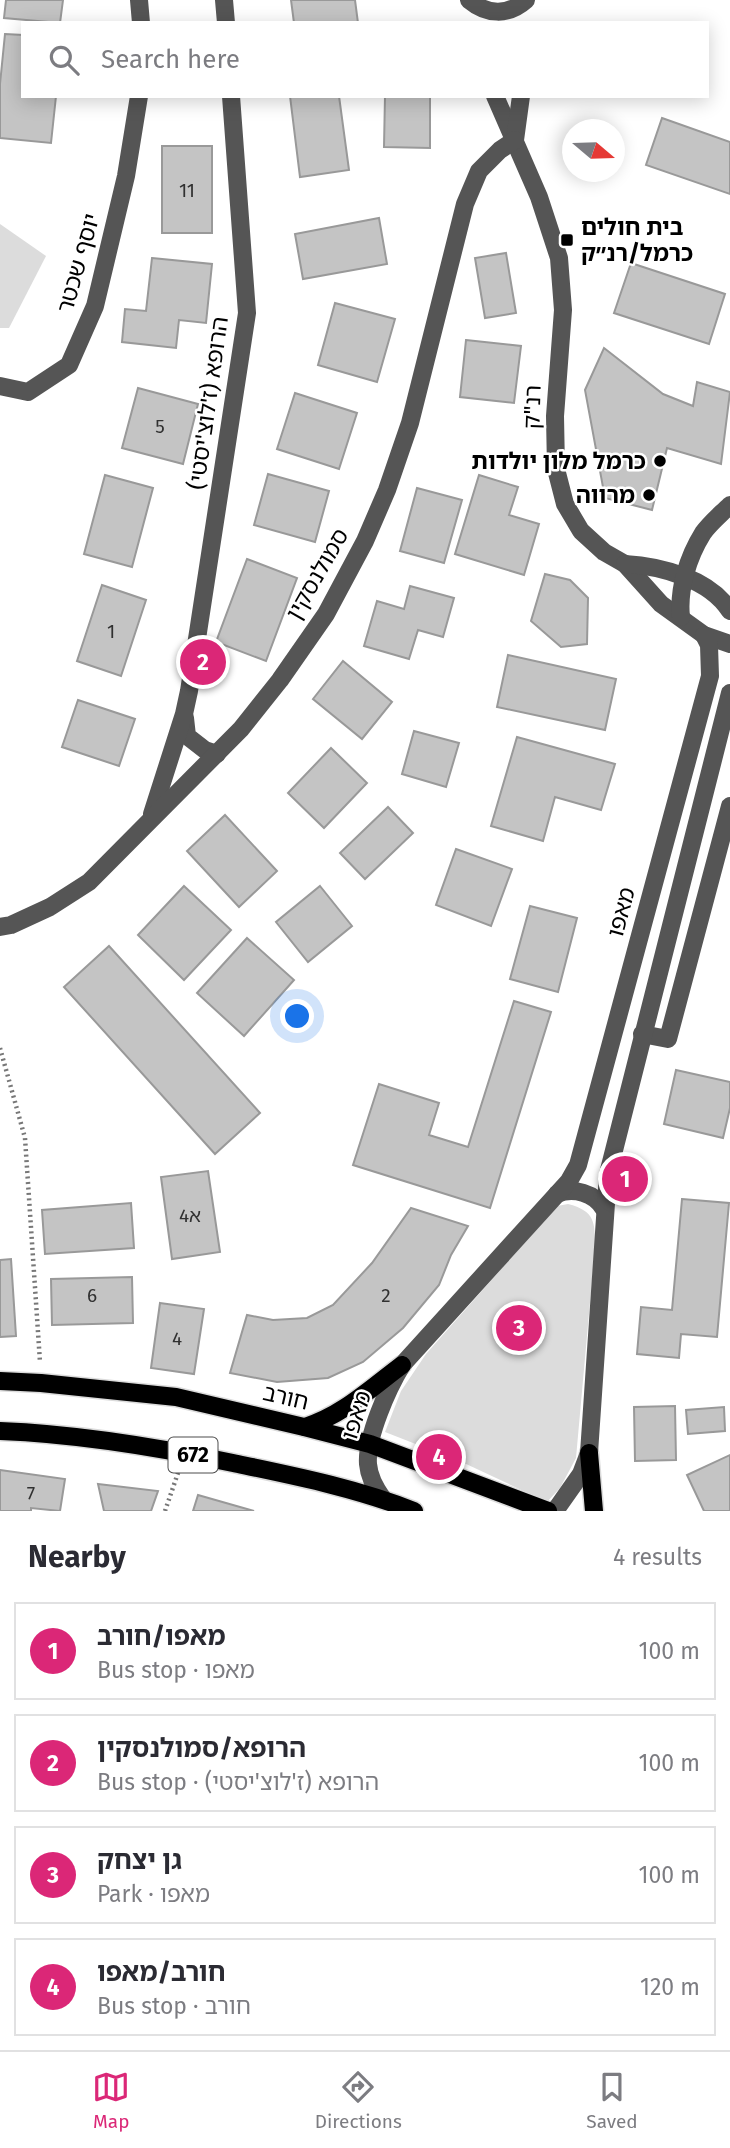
<!DOCTYPE html>
<html lang="en">
<head>
<meta charset="utf-8">
<style>
  :root { --surface:#fff; --page:#f7f7f7; --text:#2b2b33; --muted:#7c7c81; --line:#e1e1e2; --accent:#db2777 }
  body { margin:0; font-family:"Fira Sans","Noto Sans Hebrew",sans-serif; background:var(--page); color:var(--text) }
  .compass { position:absolute; left:562px; top:119px; width:63px; height:63px; border-radius:50%; background:var(--surface); box-shadow:0 4px 18px #0003; rotate:109deg }
  .you { position:absolute; left:298px; top:1017px; width:24px; height:24px; margin:-18px; border:5px solid #fff; border-radius:50%; background:#1a73e8; box-shadow:0 0 0 10px #1a73e833 }
  .badge { display:grid; place-items:center; width:46px; height:46px; border-radius:50%; background:var(--accent); color:#fff; font-size:23px; font-weight:700 }
  .pin { position:absolute; translate:-50% -50%; border:4px solid #fff; box-shadow:0 2px 7px #0006 }
  .list { margin:0; padding:0; list-style:none }
  h2 { display:flex; justify-content:space-between; align-items:center; height:91px; margin:0; padding:0 28px; font-size:30px }
  h2 small { font-size:23px; font-weight:400; color:var(--muted) }
  .list li { display:grid; grid-template-columns:46px 1fr auto; gap:21px; align-items:center; box-sizing:border-box; height:98px; margin:0 14px 14px; padding:0 14px; border:2px solid var(--line); border-radius:0px }
  .list b { display:block; font-size:26px; white-space:nowrap }
  .list p { margin:0; font-size:23px; white-space:nowrap; color:var(--muted) }
  .list em { font-size:23px; font-style:normal; color:var(--muted) }
  .icon { flex:none; width:38px; height:38px; fill:none; stroke:currentColor; stroke-width:2; stroke-linecap:round; stroke-linejoin:round }
  .map { position:relative; flex:none; width:730px; height:1511px; overflow:hidden }
  .search { position:absolute; background:var(--surface); box-shadow:0 4px 18px #0003; left:21px; right:21px; top:21px; height:77px; display:flex; align-items:center; gap:18px; box-sizing:border-box; padding:0 24px; border-radius:0px; color:var(--muted); font-size:26px }
  .sheet { height:539px; background:var(--surface) }
  nav { display:flex; justify-content:space-around; align-items:center; box-sizing:border-box; height:98px; border-top:2px solid var(--line); background:var(--surface); font-size:19px; color:var(--muted) }
  nav a { display:grid; justify-items:center; gap:4px }
  nav .on { color:var(--accent) }
  .map>svg:first-child { display:block }
  .green { fill:#dcdcdc }
  .building { fill:#c4c4c4; stroke:#999; stroke-width:2 }
  .lines { fill:none; stroke-linecap:round; stroke-linejoin:round }
  .major-casing { stroke:#dbdbdb; stroke-width:21 }
  .path { stroke:#777; stroke-width:4.5; stroke-dasharray:2 3.5; stroke-linecap:butt }
  .minor { stroke:#555; stroke-width:18 }
  .major { stroke:#000; stroke-width:18 }
  .poi-dot { fill:#000; stroke:#fff; stroke-width:2.5 }
  .labels { text-anchor:middle; dominant-baseline:central; stroke-width:5; stroke-linejoin:round; paint-order:stroke }
  .number-label { font-size:19px; fill:#313131 }
  .shield { fill:#fff; stroke:#4c4c4c; stroke-width:2 }
  .shield-label { font-size:21px; font-weight:bold; fill:#000 }
  .poi-label { font-size:23px; font-weight:bold; fill:#000; stroke:#fff; text-anchor:end }
  .street-label { font-size:23px; fill:#000; stroke:#fff }
</style>
</head>
<body>
<div class="map">
<svg width="730" height="1511" viewBox="0 0 730 1511">
  <rect width="100%" height="100%" fill="#fff"/>
  <g class="green">
    <polygon points="0,224 46,256 9,328 0,328"/>
    <path d="M568,1204C595,1211 595,1222 595,1247L576,1458L560,1488L547,1502L464,1463L385,1432L401,1391L426,1354L557,1206Z"/>
  </g>
  <g class="building">
    <polygon points="6,0 63,0 60,23 4,18"/>
    <polygon points="291,0 355,0 358,23 294,23"/>
    <polygon points="5,34 23,35 23,96 56,96 51,143 0,138 0,84"/>
    <polygon points="290,96 339,96 349,170 300,177"/>
    <polygon points="385,96 430,96 430,148 384,147"/>
    <polygon points="662,118 730,142 730,194 646,165"/>
    <rect x="162" y="146" width="50" height="87"/>
    <polygon points="379,218 387,264 303,279 295,234"/>
    <polygon points="506,253 516,313 485,318 475,258"/>
    <polygon points="152,258 212,264 206,323 179,320 176,348 122,342 125,309 146,311"/>
    <polygon points="631,263 725,294 709,344 614,313"/>
    <polygon points="335,303 395,319 377,382 318,365"/>
    <polygon points="466,340 521,346 514,403 460,397"/>
    <polygon points="604,348 663,394 693,406 697,382 730,392 721,464 667,448 652,510 605,498 585,390"/>
    <polygon points="138,388 198,404 183,464 122,448"/>
    <polygon points="295,393 357,413 339,469 277,449"/>
    <polygon points="268,474 329,491 315,542 254,525"/>
    <polygon points="105,475 153,488 132,567 84,554"/>
    <polygon points="479,475 518,487 509,515 539,524 524,575 455,554"/>
    <polygon points="417,488 462,500 444,563 400,551"/>
    <polygon points="247,559 297,578 266,661 216,642"/>
    <polygon points="545,574 570,580 588,598 587,644 561,647 531,621"/>
    <polygon points="102,585 146,600 121,676 77,661"/>
    <polygon points="410,586 454,598 443,637 418,630 409,659 364,646 377,601 404,609"/>
    <polygon points="508,655 616,679 605,730 497,707"/>
    <polygon points="343,661 392,702 362,739 313,699"/>
    <polygon points="78,700 135,719 119,766 62,747"/>
    <polygon points="414,731 459,743 446,787 402,774"/>
    <polygon points="517,737 615,764 601,810 555,797 543,841 491,826"/>
    <polygon points="331,748 367,783 324,828 288,793"/>
    <polygon points="388,807 413,833 365,879 340,853"/>
    <polygon points="225,815 277,871 239,907 187,851"/>
    <polygon points="456,849 512,869 491,926 436,905"/>
    <polygon points="184,886 231,930 184,980 138,935"/>
    <polygon points="320,886 352,926 308,962 276,922"/>
    <polygon points="530,906 577,918 558,992 510,979"/>
    <polygon points="247,938 294,980 244,1036 197,993"/>
    <polygon points="109,946 260,1113 215,1154 64,987"/>
    <polygon points="514,1001 551,1012 490,1208 353,1165 379,1084 439,1103 429,1135 468,1147"/>
    <polygon points="676,1070 730,1082 730,1108 723,1138 664,1124"/>
    <polygon points="208,1171 220,1252 172,1259 161,1177"/>
    <polygon points="682,1199 729,1203 717,1337 681,1334 679,1358 637,1354 641,1307 672,1310"/>
    <polygon points="131,1203 134,1248 45,1254 42,1210"/>
    <polygon points="411,1208 468,1226 451,1255 439,1285 403,1328 363,1362 328,1378 277,1382 230,1373 247,1315 273,1320 307,1318 333,1305 372,1263"/>
    <polygon points="11,1259 16,1336 0,1337 0,1260"/>
    <polygon points="132,1277 133,1323 52,1325 51,1279"/>
    <polygon points="160,1303 204,1309 194,1374 151,1368"/>
    <polygon points="675,1406 676,1460 635,1461 634,1407"/>
    <polygon points="724,1407 725,1431 688,1434 686,1410"/>
    <polygon points="730,1455 730,1511 704,1511 687,1475"/>
    <polygon points="0,1470 65,1479 60,1511 31,1508 31,1511 0,1511"/>
    <polygon points="98,1484 158,1491 151,1511 104,1511"/>
    <polygon points="198,1495 254,1511 193,1511"/>
  </g>
  <g class="lines">
    <g class="major-casing">
      <g id="major">
        <polyline points="0,1381 41,1383 176,1397 304,1427 370,1444 548,1511"/>
        <path d="M305,1427C343,1415 371,1388 402,1365"/>
        <path d="M0,1431C78,1434 157,1447 233,1463C295,1476 356,1488 414,1511"/>
        <polyline points="589,1453 594,1511"/>
      </g>
    </g>
    <g class="path">
      <polyline points="0,1048 25,1138 40,1362"/>
      <polyline points="165,1511 179,1470"/>
    </g>
    <g class="minor">
      <polyline points="139,0 141,23"/>
      <polyline points="224,0 226,23"/>
      <path d="M469,0C487,15 508,16 526,0"/>
      <polyline points="495,96 539,197 559,258 563,310 555,416 556,469 565,504 581,531 604,552 625,564 661,604 704,635 730,644"/>
      <polyline points="515,140 521,96"/>
      <polyline points="0,386 28,392 69,365 95,306 126,176 139,96"/>
      <path d="M625,564C661,566 710,579 730,611"/>
      <path d="M681,617C678,589 688,557 703,533C710,523 721,514 730,505"/>
      <polyline points="185,718 187,736 205,750 217,754"/>
      <polyline points="152,814 184,714 189,691 247,313 231,96"/>
      <polyline points="0,927 11,925 50,907 89,882 241,729 280,680 326,614 365,541 387,490 410,423 465,204 479,171 500,150 515,140"/>
      <polyline points="642,1034 668,1039 730,806"/>
      <path d="M557,1194C573,1187 595,1193 604,1209"/>
      <path d="M383,1499C375,1488 369,1477 368,1464C366,1437 388,1388 402,1365L569,1181L578,1165L710,676L709,645L704,635"/>
      <polyline points="555,1511 581,1474 589,1453 608,1174 730,693"/>
    </g>
    <use href="#major" class="major"/>
  </g>
  <g class="poi-dot">
    <rect x="560" y="233" width="14" height="14" rx="3.5"/>
    <circle cx="660" cy="461" r="7"/>
    <circle cx="649" cy="495" r="7"/>
  </g>
  <g class="labels">
    <g class="number-label">
      <text x="187" y="190">11</text>
      <text x="160" y="426">5</text>
      <text x="111" y="631">1</text>
      <text x="190" y="1215">4א</text>
      <text x="92" y="1295">6</text>
      <text x="386" y="1295">2</text>
      <text x="177" y="1338">4</text>
      <text x="31" y="1493">7</text>
    </g>
    <rect class="shield" x="168.5" y="1437.5" width="49" height="35" rx="5"/>
    <g class="shield-label">
      <text x="193" y="1455">672</text>
    </g>
    <g class="poi-label">
      <text x="581" y="227" text-anchor="start">בית חולים<tspan x="581" dy="26">כרמל/רנ״ק</tspan></text>
      <text x="646" y="461">כרמל מלון יולדות</text>
      <text x="635" y="495">מרווה</text>
    </g>
    <g class="street-label">
      <text transform="translate(78 263) rotate(-74)">יוסף שכטר</text>
      <text transform="translate(208 403) rotate(-82)">הרופא (ז'לוצ'יסטי)</text>
      <text transform="translate(532 407) rotate(-88)">רנ"ק</text>
      <text transform="translate(317 574) rotate(-60)">סמולנסקין</text>
      <text transform="translate(621 912) rotate(-75)">מאפו</text>
      <text transform="translate(286 1397) rotate(13)">חורב</text>
      <text transform="translate(356 1415) rotate(-72)">מאפו</text>
    </g>
  </g>
</svg>
<svg class="compass" viewBox="-18 -18 36 36"><path d="M0-13l5 13h-10z" fill="#e53935"/><path d="M0 13l5-13h-10z" fill="#7c7c81"/></svg>
<div class="you"></div>
<div class="pin badge" style="left:625px;top:1179px">1</div>
<div class="pin badge" style="left:203px;top:662px">2</div>
<div class="pin badge" style="left:519px;top:1328px">3</div>
<div class="pin badge" style="left:439px;top:1457px">4</div>
<div class="search"><svg class="icon" aria-label="search" viewBox="0 0 24 24"><circle cx="10" cy="10" r="6"/><path d="M15 15l6 6"/></svg>Search here</div>
</div>
<section class="sheet">
<h2>Nearby<small>4 results</small></h2>
<ul class="list">
<li><span class="badge">1</span><div><b>מאפו/חורב</b><p>Bus stop · מאפו</p></div><em>100 m</em></li>
<li><span class="badge">2</span><div><b>הרופא/סמולנסקין</b><p>Bus stop · הרופא (ז'לוצ'יסטי)</p></div><em>100 m</em></li>
<li><span class="badge">3</span><div><b>גן יצחק</b><p>Park · מאפו</p></div><em>100 m</em></li>
<li><span class="badge">4</span><div><b>חורב/מאפו</b><p>Bus stop · חורב</p></div><em>120 m</em></li>
</ul>
</section>
<nav>
<a class="on"><svg class="icon" aria-label="map" viewBox="0 0 24 24"><path d="M3 6l6-2 6 2 6-2v14l-6 2-6-2-6 2zM9 4v14M15 6v14"/></svg>Map</a>
<a><svg class="icon" aria-label="directions" viewBox="0 0 24 24"><path d="M12 3l9 9-9 9-9-9zM9 14v-3h6M13 9l2 2-2 2"/></svg>Directions</a>
<a><svg class="icon" aria-label="saved" viewBox="0 0 24 24"><path d="M7 4h10v16l-5-4-5 4z"/></svg>Saved</a>
</nav>
</body>
</html>
